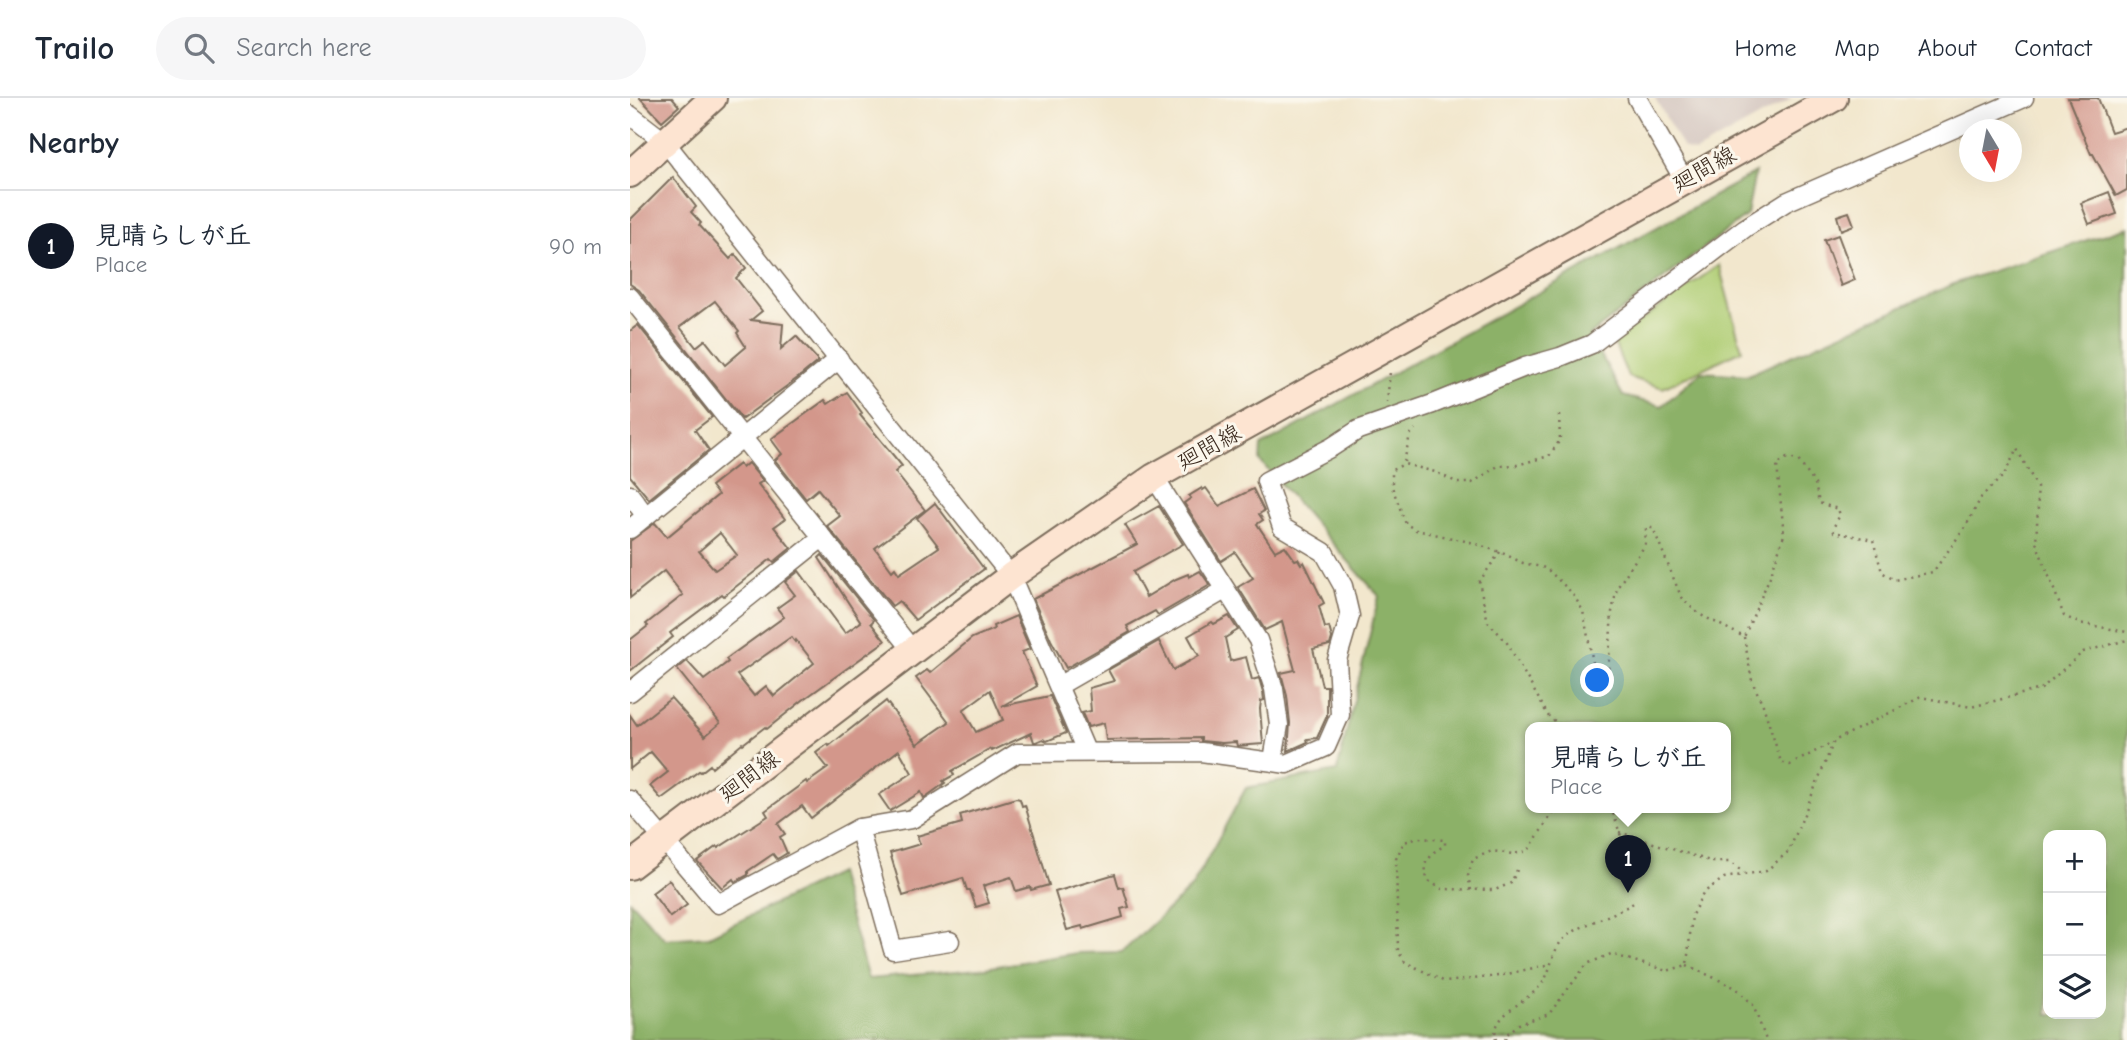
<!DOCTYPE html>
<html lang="en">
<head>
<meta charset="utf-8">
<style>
  :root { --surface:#fff; --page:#f6f6f7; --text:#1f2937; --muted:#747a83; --line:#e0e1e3; --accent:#111827 }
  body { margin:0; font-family:"Comic Neue","Klee One",sans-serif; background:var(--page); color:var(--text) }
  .controls { position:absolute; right:21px; bottom:21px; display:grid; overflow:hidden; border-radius:14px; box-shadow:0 7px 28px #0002 }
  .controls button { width:63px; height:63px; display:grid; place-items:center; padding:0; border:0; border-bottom:2px solid var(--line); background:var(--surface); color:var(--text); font:35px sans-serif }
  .compass { position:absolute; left:1329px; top:21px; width:63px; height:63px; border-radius:50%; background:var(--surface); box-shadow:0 7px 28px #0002; rotate:170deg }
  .you { position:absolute; left:968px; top:583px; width:24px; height:24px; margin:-18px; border:5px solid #fff; border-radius:50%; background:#1a73e8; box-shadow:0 0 0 10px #1a73e833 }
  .badge { display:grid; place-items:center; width:46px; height:46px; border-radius:50%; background:var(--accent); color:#fff; font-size:23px; font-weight:700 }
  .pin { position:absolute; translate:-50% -58px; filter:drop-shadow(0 2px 4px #0008) }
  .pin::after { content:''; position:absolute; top:37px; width:24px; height:21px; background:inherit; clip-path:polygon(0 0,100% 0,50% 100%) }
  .popup { position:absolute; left:895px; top:624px; width:206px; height:91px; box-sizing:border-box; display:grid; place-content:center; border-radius:14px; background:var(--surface); filter:drop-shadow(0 2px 5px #0005); font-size:23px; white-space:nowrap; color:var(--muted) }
  .popup b { font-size:26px; color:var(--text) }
  .popup::after { content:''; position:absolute; left:50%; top:100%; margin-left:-14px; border:14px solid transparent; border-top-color:var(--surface) }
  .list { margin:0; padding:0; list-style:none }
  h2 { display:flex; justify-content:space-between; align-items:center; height:91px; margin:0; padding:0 28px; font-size:30px }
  h2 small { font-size:23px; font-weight:400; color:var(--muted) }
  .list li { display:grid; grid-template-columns:46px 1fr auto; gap:21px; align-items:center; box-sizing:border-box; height:112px; padding:0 28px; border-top:2px solid var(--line) }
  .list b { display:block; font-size:26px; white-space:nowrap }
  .list p { margin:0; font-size:23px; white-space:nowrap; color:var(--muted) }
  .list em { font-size:23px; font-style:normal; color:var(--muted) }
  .icon { flex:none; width:38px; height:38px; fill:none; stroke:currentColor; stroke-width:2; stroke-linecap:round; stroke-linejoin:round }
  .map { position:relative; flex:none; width:1497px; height:942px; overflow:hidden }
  header { display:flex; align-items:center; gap:42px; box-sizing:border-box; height:98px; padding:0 35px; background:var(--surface); border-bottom:2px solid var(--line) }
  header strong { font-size:33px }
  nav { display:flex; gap:38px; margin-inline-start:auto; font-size:24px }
  .search { width:490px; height:63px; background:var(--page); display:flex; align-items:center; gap:18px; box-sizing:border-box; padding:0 24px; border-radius:38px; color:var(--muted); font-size:26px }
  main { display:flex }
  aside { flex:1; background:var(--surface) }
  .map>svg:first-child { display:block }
  .industrial { fill:#cfc0ba }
  .green { fill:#b0ce76; stroke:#767c4a; stroke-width:2 }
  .forest { fill:#8cb167; stroke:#646e42; stroke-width:2; fill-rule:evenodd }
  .building { fill:#d3978b; fill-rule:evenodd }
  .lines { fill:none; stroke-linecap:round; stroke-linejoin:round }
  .street-casing { stroke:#7b6c5b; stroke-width:21 }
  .secondary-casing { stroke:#7b6c5b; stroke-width:30 }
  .path { stroke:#7b6c5b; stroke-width:2.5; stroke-dasharray:2 5; stroke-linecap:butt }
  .street { stroke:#fff; stroke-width:18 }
  .secondary { stroke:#fde4d1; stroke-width:26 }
  .labels { text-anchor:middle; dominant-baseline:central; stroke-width:6; stroke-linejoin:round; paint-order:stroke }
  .street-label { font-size:23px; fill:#3b2a1e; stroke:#fbf7ec }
</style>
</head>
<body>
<header>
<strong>Trailo</strong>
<div class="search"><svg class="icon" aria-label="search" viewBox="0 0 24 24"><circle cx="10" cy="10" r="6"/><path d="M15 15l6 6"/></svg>Search here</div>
<nav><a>Home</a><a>Map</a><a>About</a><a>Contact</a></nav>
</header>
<main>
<aside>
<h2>Nearby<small></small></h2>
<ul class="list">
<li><span class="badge">1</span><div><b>見晴らしが丘</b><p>Place</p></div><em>90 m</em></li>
</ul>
</aside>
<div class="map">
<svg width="1497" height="942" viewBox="0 0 1497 942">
  <rect width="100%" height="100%" fill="#fbf7ec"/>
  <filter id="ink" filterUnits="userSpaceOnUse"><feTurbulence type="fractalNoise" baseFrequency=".0143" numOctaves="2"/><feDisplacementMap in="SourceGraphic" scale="14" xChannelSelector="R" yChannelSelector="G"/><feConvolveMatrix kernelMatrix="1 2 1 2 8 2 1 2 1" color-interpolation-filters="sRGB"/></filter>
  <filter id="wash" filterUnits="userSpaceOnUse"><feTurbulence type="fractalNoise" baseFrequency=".00686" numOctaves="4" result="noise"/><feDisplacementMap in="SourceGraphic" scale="28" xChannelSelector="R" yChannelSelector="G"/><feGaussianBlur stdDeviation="1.57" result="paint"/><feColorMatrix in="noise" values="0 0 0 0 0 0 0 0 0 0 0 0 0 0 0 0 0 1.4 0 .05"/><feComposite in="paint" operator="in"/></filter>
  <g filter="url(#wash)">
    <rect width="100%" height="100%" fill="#f2e7cd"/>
    <polygon class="industrial" points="1025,0 1163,0 1065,54 1053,50"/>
    <polygon class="green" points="1089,167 1112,252 1033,290 998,279 983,242"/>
    <path class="forest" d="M1125,75L1117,117L960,237L993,298L1032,308L1071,274L1118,277L1326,185L1497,129V942H0V803L35,841L79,838L208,775L238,881L349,871L447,855L492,854L562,789L616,690L707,673L749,498L630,363L631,348ZM900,629H1096V709H900ZM1418,737H1471V916H1418Z"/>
    <g id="blocks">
      <g class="building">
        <polygon points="10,0 42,0 49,8 32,23"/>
        <polygon points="1438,0 1468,0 1481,34 1497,29 1497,92 1486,98 1463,56 1461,56"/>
        <path d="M43,79L66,109L61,114L71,125L69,127L100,161L105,156L116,170L106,180L132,213L121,222L153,226L151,251L166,238L187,261V264L169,279L112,321L9,192L0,186V122ZM85,203L109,233L107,235L116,249L95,267L75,242L66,249L50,229Z"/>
        <polygon points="1479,94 1487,116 1459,126 1451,105"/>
        <polygon points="1219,114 1224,127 1211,132 1207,118"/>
        <polygon points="1208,137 1225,182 1211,188 1194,142"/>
        <polygon points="8,227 82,319 65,332 79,352 19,401 0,378 0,233"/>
        <polygon points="217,294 232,315 230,317 272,368 265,374 295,412 245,450 262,473 265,470 269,476 309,449 287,420 305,405 354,471 285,522 269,503 262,508 197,428 210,418 188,391 176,401 145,362 152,356 141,341 195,302 198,306"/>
        <path d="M118,365L133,383L128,386L155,421L144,429L161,450L144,464L141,461L94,498L92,496L40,535L43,539L0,573V542L18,528L16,526L53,497L34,473L0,500V443L25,425L37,439L88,397L81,388L109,366L112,370ZM90,435L107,457L85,472L69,453Z"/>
        <polygon points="572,390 573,392 576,390 589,408 623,391 634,413 629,416 633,422 627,426 645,453 655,448 665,462 668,461 671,466 674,464 694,505 689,508 695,530 699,529 702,540 700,547 683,551 692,588 697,588 697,618 687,640 677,641 678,644 658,653 660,625 657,598 651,575 665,572 652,524 635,532 608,489 623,480 605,454 591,463 554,405 561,400 559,398"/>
        <polygon points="529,408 553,446 503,474 516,499 546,481 558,476 559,479 570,473 580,487 528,517 525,513 497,528 500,534 436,570 421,542 403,501 507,446 495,427"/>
        <path d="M192,457L244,522L241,525L255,543L173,602L137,631L135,629L113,646L112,645L82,670L80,667L71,674L69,673L31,701L20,688L38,674L21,654L0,671V617L7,627L41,600L75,638L90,625L47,571L57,563L74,582L98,564L96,561L154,519L147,510L165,497L155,484L169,473L215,535L231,524L189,460ZM161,539L165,544L166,542L184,565L144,598L136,588L124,598L107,577Z"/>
        <path d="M386,518L400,551L392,554L407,588L372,608L420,598L436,635L417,643L413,641L406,644H404L401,635L362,653L361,651L322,673L324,677L313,683L315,685L297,698L294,700L291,694L260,713L249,697L282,675L269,652L181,720L172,708L148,726L155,736L150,739L157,755L149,760L147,761L143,756L118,773V777L105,784L103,781L92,790L67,763L87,748L88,750L138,718L135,713L176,683L177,685L198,670L186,655L198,646L199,648L256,603L287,646L319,624L286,580L297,572L300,575L342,540L364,531L363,528ZM360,592L373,622L346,634L333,612Z"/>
        <polygon points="599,518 608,532 595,540 600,563 616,559 622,582 629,580 633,594 634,602 631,603 630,611 633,646 607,648 606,644 592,645 571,643 571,640 476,642 474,625 458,629 452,615 461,613 459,590 484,583 478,572 529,543 543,572 569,558 558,538 582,524 584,526"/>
        <polygon points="386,700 390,701 392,708 395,707 419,787 401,792 400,789 386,793 381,779 353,788 359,805 346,809 340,792 337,792 333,780 273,798 260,755 290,746 287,738 332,725 330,717"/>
        <polygon points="485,776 489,790 493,789 499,809 491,811 493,819 453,831 452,828 437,832 425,794"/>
        <polygon points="39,782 57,807 40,819 22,795"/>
      </g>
    </g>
  </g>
  <g filter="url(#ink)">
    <use href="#blocks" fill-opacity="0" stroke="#7b6c5b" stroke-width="2"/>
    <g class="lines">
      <g class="street-casing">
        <g id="street">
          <polyline points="1007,0 1054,82"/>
          <polyline points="0,17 35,44 381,478 456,653"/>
          <polyline points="0,199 284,554"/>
          <polyline points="524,379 628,542 644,591 649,627 643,662"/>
          <polyline points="0,397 16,418"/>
          <polyline points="0,431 209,261"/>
          <polyline points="430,587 595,492"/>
          <polyline points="0,594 192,440"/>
          <polyline points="0,702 88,806 229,730 282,721 387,655 571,654 657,666 696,649 710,617 707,562 720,518 713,488 694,454 652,429 636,383 702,349 728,332 803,306 895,269 930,259 962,246 1115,130 1156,104 1394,0"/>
          <polyline points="229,730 263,852 320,843"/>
        </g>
      </g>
      <g class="secondary-casing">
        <g id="secondary">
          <polyline points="0,76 83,0"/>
          <polyline points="0,768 381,478 524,379 1204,0"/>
        </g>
      </g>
      <g class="path">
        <polyline points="757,305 760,274"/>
        <polyline points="929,317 930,342 919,358 887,367 868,368 842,385 828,385 805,374 774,366 762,372 762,389 776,426 786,432 840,444 870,454 893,465 916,470 943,496 953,513 964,570 972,575 978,576 982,514 987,490 1015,447 1016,430 1023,430 1052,501 1069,516 1114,539 1141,476 1154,437 1147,367 1157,360 1168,362 1185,386 1189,405 1208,411 1210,417 1203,430 1204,434 1243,442 1252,474 1264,482 1303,474 1336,428 1352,398 1374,377 1387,351 1407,389 1408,409 1406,444 1434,518 1449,525 1497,534"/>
        <polyline points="774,364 780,337 785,331"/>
        <polyline points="870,454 849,484 858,524 876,543 919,619 934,629"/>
        <polyline points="1114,539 1122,583 1133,607 1151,664 1160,667 1203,644"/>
        <polyline points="981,709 998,759"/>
        <polyline points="989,734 1083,764 1100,764 1114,775"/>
        <polyline points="887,772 881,785 865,792 812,791 797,782 795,766 804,754 815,747 815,742 789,740 774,744 766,761 768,853 775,864 815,884 869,878 920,866"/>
        <polyline points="841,792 838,778 843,761 862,753 883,756 898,753 923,714 930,709"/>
        <polyline points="1057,867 1106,890 1123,907 1136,942"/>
        <path d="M866,942C859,914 904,903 915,881C923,866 922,850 937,838C958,823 983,818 1005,804"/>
        <polyline points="875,942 877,936 889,926 919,916 957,866 981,856 1037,873 1057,867 1062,817 1073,795 1094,780 1136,773 1159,753 1204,643 1291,599 1341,609 1411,591 1453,554 1497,542"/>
      </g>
      <use href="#street" class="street"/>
      <use href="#secondary" class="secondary"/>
    </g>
  </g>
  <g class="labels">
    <g class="street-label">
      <text transform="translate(1074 71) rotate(-29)">廻間線</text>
      <text transform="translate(579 349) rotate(-29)">廻間線</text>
      <text transform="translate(119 678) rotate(-37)">廻間線</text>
    </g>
  </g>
</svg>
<div class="controls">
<button>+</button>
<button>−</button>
<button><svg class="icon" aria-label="layers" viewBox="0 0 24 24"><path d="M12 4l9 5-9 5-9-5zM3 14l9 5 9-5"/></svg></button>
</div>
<svg class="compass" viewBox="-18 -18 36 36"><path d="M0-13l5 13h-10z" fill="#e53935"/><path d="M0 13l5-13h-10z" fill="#747a83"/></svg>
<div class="you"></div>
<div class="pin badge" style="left:998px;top:795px">1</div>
<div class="popup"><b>見晴らしが丘</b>Place</div>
</div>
</main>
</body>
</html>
